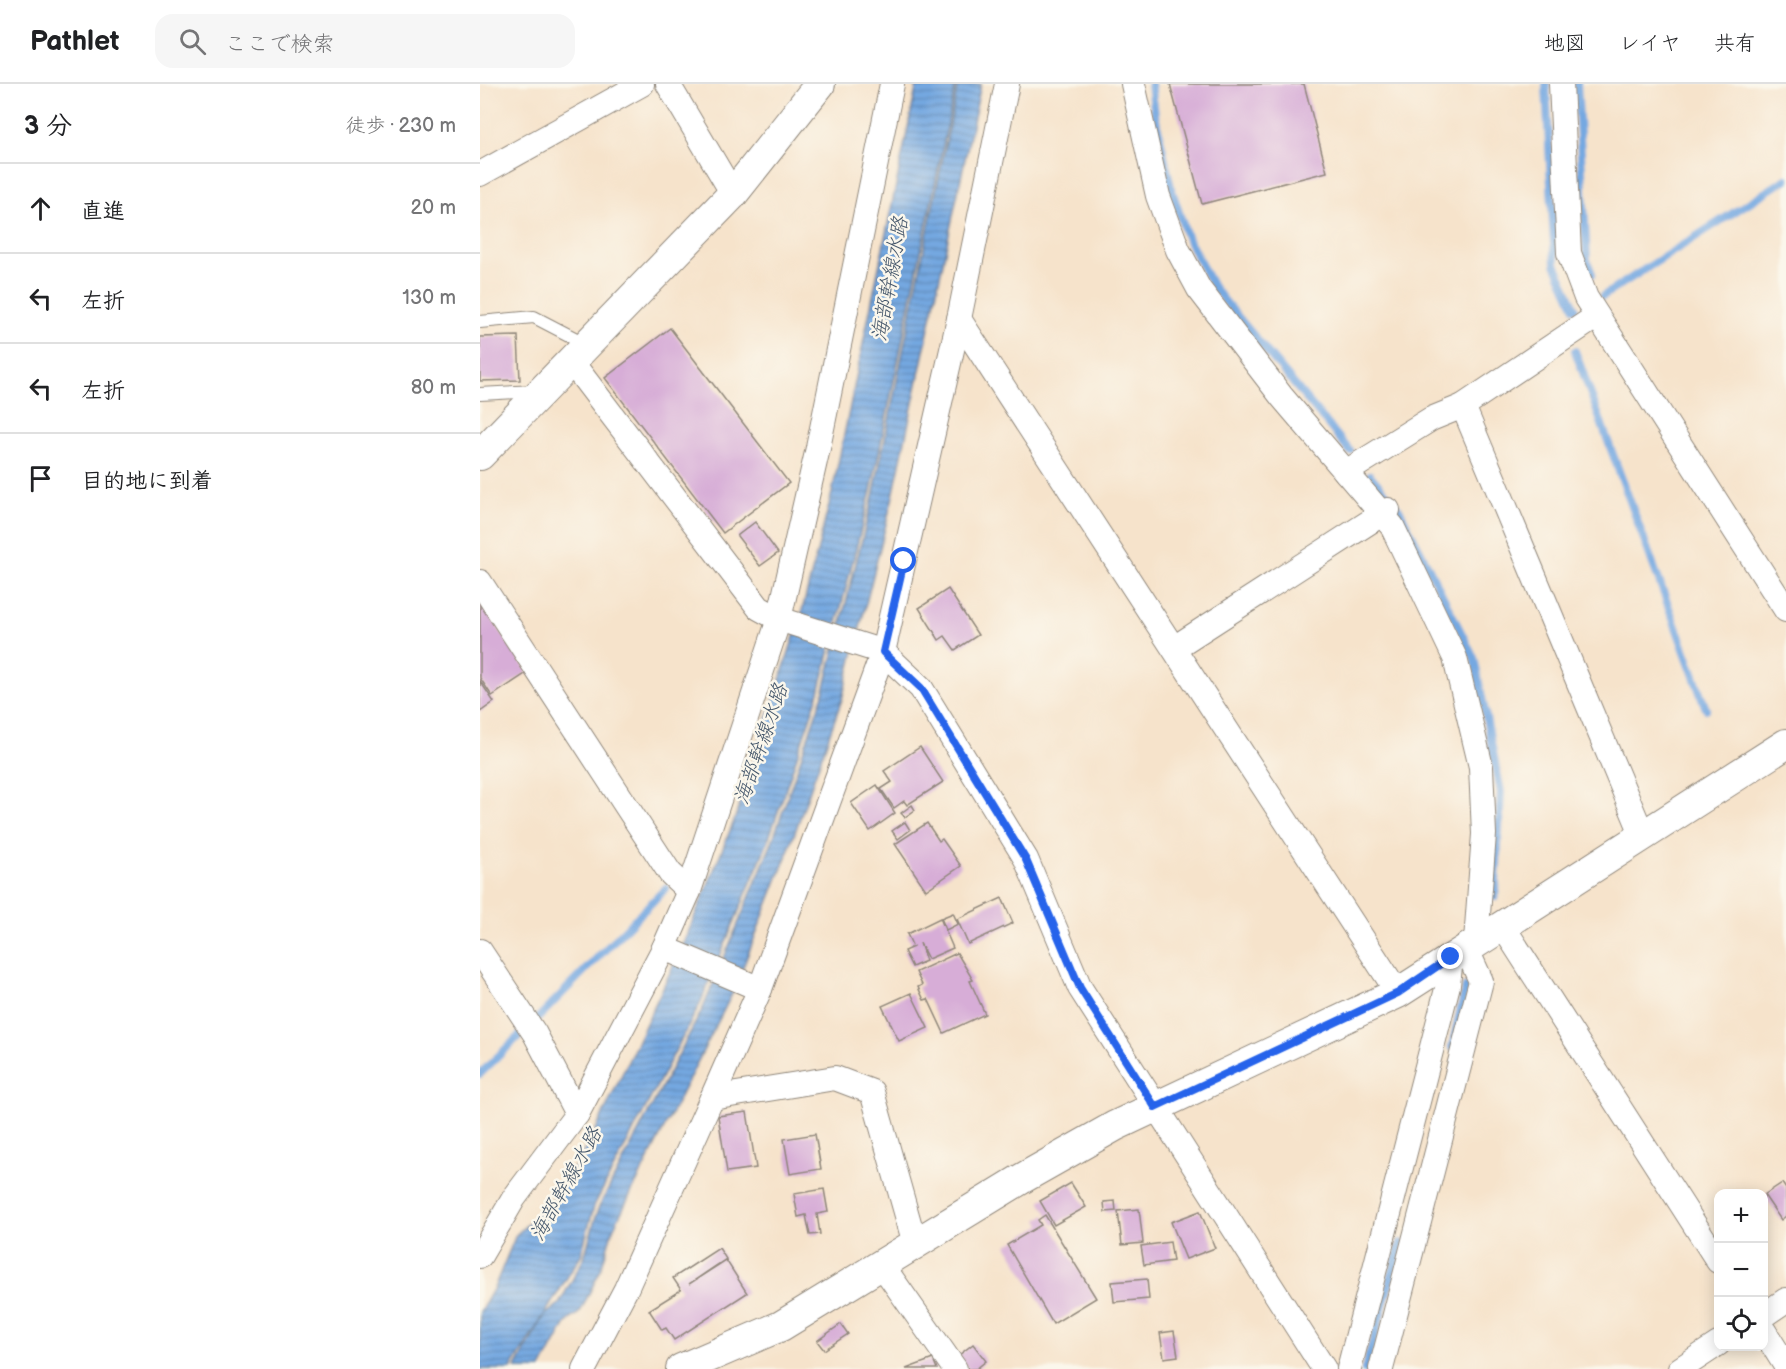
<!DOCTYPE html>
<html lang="ja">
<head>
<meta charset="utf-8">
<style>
  :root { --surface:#fff; --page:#f6f6f6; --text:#202124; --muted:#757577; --line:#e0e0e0 }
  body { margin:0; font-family:"Balsamiq Sans","Klee One",sans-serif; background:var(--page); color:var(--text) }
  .controls { position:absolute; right:18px; bottom:18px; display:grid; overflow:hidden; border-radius:12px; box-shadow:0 3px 15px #0003 }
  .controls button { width:54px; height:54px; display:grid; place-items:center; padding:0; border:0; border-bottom:2px solid var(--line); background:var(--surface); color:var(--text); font:30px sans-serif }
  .stop { position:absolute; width:18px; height:18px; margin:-14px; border:4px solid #2563eb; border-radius:50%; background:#fff }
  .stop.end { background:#2563eb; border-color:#fff; box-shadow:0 2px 6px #0008 }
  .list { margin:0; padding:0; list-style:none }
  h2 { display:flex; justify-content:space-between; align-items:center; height:78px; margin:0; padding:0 24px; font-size:26px }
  h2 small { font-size:20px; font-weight:400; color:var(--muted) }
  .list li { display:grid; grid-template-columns:39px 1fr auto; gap:18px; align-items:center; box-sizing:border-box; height:90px; padding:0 24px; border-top:2px solid var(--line) }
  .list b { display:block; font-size:22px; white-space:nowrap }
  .list em { font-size:20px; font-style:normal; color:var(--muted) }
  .icon { flex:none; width:33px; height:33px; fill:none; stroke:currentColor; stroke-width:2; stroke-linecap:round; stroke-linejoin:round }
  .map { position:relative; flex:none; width:1306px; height:1285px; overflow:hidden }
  header { display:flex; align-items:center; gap:36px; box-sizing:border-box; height:84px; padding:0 30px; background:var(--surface); border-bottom:2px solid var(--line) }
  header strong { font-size:28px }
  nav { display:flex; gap:33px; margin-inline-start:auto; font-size:21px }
  .search { width:420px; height:54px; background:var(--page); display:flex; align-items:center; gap:15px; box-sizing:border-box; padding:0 21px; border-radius:18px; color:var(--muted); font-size:22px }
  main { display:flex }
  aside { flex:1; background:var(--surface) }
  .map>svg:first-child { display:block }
  .water { fill:url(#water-rules); stroke:#506a86; stroke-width:1.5 }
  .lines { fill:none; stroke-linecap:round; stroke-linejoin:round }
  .stream { stroke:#75a8e1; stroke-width:8 }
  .building { fill:#d7add7 }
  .service-casing { stroke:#90877b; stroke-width:14 }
  .minor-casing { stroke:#90877b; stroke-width:26 }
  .tertiary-casing { stroke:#90877b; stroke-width:32 }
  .service { stroke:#fff; stroke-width:12 }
  .minor { stroke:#fff; stroke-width:24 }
  .tertiary { stroke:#fff; stroke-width:30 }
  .route { stroke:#2563eb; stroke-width:8 }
  .labels { text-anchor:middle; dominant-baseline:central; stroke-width:5; stroke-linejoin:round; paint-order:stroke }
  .water-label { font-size:21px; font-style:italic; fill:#45576b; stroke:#fbf7ec }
</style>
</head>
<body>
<header>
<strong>Pathlet</strong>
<div class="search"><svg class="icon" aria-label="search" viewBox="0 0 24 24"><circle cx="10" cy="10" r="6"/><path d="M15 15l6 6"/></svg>ここで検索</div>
<nav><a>地図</a><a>レイヤ</a><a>共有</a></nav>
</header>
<main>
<aside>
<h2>3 分<small>徒歩 · 230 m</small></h2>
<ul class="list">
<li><svg class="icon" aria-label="ahead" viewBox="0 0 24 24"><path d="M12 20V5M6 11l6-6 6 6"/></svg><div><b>直進</b></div><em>20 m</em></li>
<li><svg class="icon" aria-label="left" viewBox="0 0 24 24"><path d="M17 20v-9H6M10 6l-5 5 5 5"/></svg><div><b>左折</b></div><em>130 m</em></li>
<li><svg class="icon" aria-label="left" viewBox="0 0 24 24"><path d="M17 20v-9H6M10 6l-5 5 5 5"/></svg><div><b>左折</b></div><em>80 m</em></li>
<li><svg class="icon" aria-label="arrive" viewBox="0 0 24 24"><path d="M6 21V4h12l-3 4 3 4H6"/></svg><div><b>目的地に到着</b></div></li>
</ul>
</aside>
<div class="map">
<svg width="1306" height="1285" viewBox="0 0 1306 1285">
  <defs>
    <pattern id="water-rules" width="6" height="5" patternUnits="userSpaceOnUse" patternTransform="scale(1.5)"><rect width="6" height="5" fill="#75a8e1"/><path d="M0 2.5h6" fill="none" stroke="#6089b7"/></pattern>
  </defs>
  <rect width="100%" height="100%" fill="#fbf7ec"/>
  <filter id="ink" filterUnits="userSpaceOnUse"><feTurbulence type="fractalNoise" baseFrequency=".0167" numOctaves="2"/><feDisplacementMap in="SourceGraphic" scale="12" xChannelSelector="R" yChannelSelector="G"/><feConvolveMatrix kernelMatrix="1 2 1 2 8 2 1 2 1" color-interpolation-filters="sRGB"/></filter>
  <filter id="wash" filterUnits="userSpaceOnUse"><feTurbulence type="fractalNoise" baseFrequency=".008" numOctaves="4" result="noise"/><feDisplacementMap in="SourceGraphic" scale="24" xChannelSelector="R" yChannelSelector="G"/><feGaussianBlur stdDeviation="1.35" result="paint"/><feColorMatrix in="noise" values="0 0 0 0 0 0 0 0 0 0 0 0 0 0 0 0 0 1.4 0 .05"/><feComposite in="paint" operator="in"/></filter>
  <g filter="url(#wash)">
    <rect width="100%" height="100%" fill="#f6e3cb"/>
    <g class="water">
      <polygon points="437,0 476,0 391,407 339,608 287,760 219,922 114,1122 101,1171 31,1285 0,1285 0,1228 14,1204 36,1151 79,1110 110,1058 203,861 254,737 321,531 352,409"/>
      <polygon points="478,0 501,0 414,408 362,615 308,768 254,906 133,1145 121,1185 100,1228 86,1239 61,1285 35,1285 65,1231 79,1220 104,1174 118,1125 223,924 291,761 343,610 394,408"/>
    </g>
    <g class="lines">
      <g class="stream">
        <polyline points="671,0 675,31 691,104 707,153 733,203 870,367"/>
        <polyline points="1066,0 1075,180 1095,224"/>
        <polyline points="1097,0 1107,177 1112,190"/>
        <polyline points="1123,212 1306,95"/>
        <polyline points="1095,267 1226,625"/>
        <polyline points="890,391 919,425 994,574 1021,708 1015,813"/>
        <polyline points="58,934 186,804"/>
        <polyline points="972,963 986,903"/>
        <polyline points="0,990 44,947"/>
        <polyline points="885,1285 921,1159"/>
      </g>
    </g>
    <g id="blocks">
      <g class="building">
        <polygon points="690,0 824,0 847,88 722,120"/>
        <polygon points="190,244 309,399 243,449 125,294"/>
        <polygon points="38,252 40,296 0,297 0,253"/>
        <polygon points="275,438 298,469 280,482 257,452"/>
        <polygon points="468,505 498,551 475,566 465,552 459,556 439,524"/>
        <polygon points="0,517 48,588 12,612 0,594"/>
        <polygon points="0,597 14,618 0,628"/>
        <polygon points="440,663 463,698 427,721 424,717 414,724 401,705 412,698 404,687"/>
        <polygon points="397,701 415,729 390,747 371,719"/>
        <polygon points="432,721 435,726 425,733 421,729"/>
        <polygon points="425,738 430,746 418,755 412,747"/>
        <polygon points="447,739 459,757 462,755 481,782 446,806 415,760"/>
        <polygon points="522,814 533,839 488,860 477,835"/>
        <polygon points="473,829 478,840 466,846 461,834"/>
        <polygon points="460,834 473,864 448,875 440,859 446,877 432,883 424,867 433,863 427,850"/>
        <polygon points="477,869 493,896 490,897 505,930 464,949 448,915 444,916 438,903 442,901 436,888"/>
        <polygon points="431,909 448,944 419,957 402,922"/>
        <polygon points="267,1028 276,1084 247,1088 238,1032"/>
        <polygon points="335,1050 341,1085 310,1090 304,1055"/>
        <polygon points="591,1099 606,1123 574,1141 560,1117"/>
        <polygon points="1302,1099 1306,1105 1306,1132 1301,1136 1284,1111"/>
        <polygon points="344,1105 348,1128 337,1130 340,1150 330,1151 326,1131 318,1133 314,1110"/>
        <polygon points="635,1117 636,1127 625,1128 624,1118"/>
        <polygon points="659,1125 663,1159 642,1161 638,1127"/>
        <polygon points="720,1127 735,1164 706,1175 691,1138"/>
        <polygon points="565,1131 616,1214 573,1240 527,1161 561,1141 558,1136"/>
        <polygon points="690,1158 693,1177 664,1181 661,1162"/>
        <polygon points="239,1164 246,1175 209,1200 246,1176 267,1209 194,1256 186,1244 182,1246 169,1226 201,1206 193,1194"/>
        <polygon points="667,1195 669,1215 634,1218 632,1198"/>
        <polygon points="361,1240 368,1250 344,1266 337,1257"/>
        <polygon points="694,1247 698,1272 684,1274 680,1249"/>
        <polygon points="493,1260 506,1277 496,1285 488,1285 478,1272"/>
        <polygon points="453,1275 457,1285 426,1285"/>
      </g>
    </g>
  </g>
  <g filter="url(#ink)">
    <use href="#blocks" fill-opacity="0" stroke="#90877b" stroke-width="1.5"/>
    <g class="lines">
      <g class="service-casing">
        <g id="service">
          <polyline points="0,238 54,233 106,260"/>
          <polyline points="0,310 56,307"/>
        </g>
      </g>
      <g class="minor-casing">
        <g id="minor">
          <polyline points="188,0 253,110"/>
          <polyline points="653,0 678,112 698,166 719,205 802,313 912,442 975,574 1001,683 1004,750 996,857"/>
          <polyline points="1081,0 1089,169 1106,214 1306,526"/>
          <polyline points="0,90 162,0"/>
          <polyline points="1117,232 983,322 1163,752"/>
          <polyline points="479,235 918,909"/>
          <polyline points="90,276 279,524 299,535 403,568 441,604 546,775 600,904 844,1285"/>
          <polyline points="866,388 951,335 983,322"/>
          <polyline points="0,498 190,789 209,807"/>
          <polyline points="694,564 908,426"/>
          <polyline points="1022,841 1238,1177"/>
          <polyline points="184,864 280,905"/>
          <polyline points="0,867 55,950 97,1030"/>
          <polyline points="435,1160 392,1008 355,994 232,1014 280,905 403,568 479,235 527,0"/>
          <polyline points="0,1172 34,1114 97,1030 184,864 209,807 299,535 338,364 412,0"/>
          <polyline points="402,1181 475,1285"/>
          <polyline points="1284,1231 1306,1216"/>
          <polyline points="1284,1247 1306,1282"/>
          <polyline points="104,1285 146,1205 232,1014"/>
          <polyline points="869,1285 968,901 971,873"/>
          <polyline points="901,1285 1001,897 986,864"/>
          <polyline points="1200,1285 1238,1260"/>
        </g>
      </g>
      <g class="tertiary-casing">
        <g id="tertiary">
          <polyline points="0,371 253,110 340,0"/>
          <polyline points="201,1285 301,1242 543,1094 635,1042 918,909 1306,660"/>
        </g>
      </g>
      <use href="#service" class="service"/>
      <use href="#minor" class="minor"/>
      <use href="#tertiary" class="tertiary"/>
    </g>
  </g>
  <g class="lines" filter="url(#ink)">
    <polyline class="route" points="424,477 403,568 441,604 546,776 600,904 675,1023 918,909 971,873"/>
  </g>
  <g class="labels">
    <g class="water-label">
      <text transform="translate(410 195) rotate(-80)">海部幹線水路</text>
      <text transform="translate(281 660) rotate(-71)">海部幹線水路</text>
      <text transform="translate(86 1100) rotate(-61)">海部幹線水路</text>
    </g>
  </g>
</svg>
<div class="controls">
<button>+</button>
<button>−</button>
<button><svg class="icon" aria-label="locate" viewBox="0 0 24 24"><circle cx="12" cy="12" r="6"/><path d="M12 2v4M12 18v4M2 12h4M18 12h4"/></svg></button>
</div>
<div class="stop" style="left:424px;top:477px"></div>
<div class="stop end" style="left:971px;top:873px"></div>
</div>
</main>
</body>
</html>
